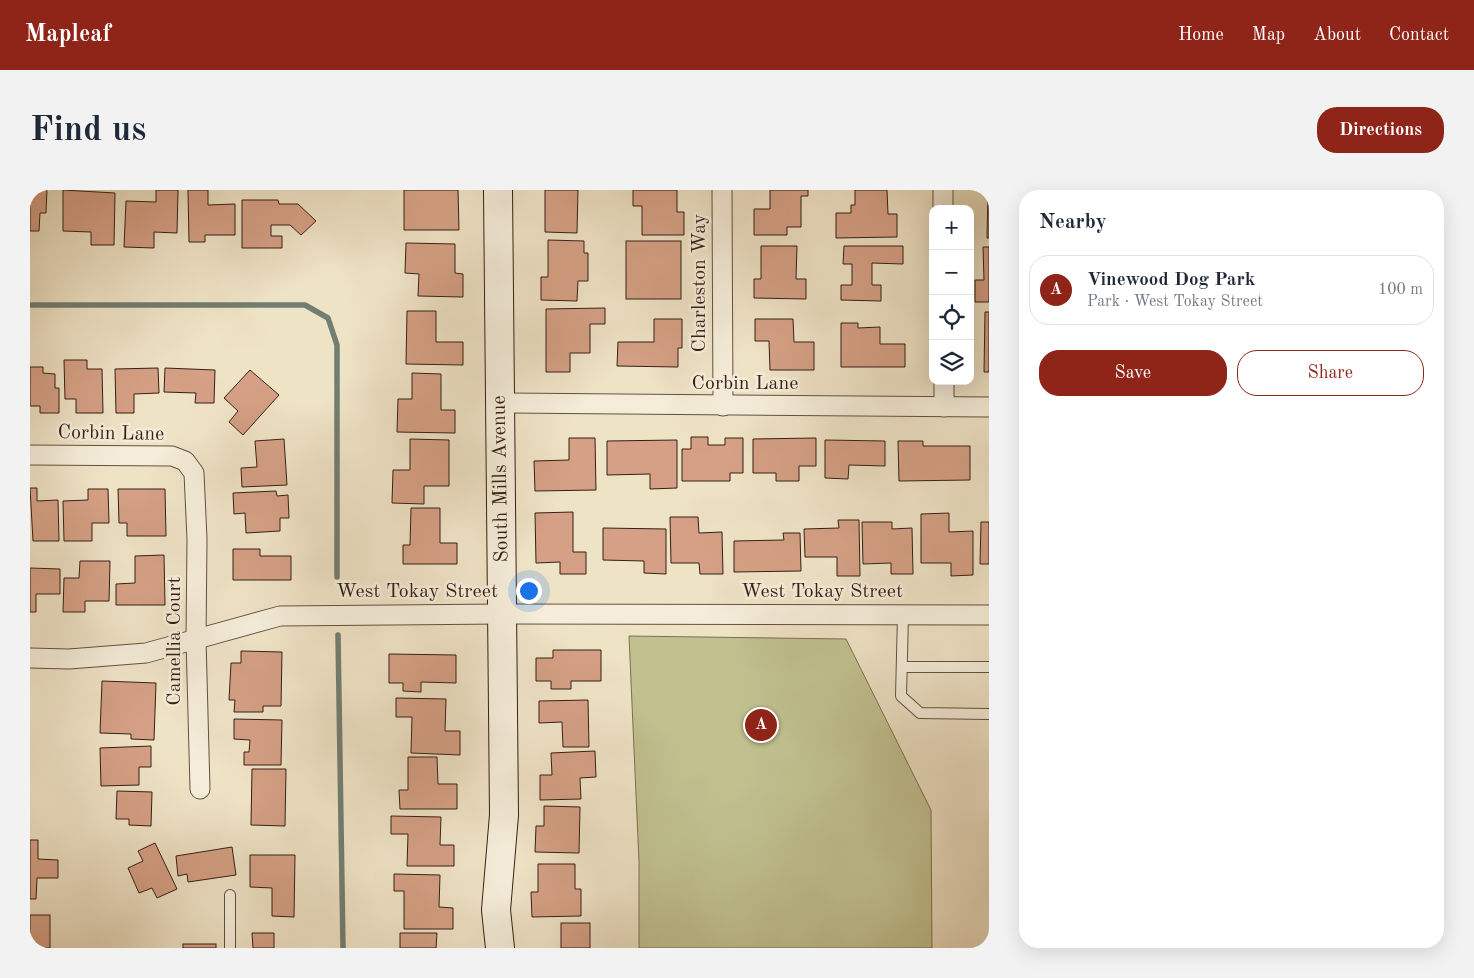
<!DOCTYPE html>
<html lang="en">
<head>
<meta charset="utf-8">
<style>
  :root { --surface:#fff; --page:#f2f2f3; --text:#1f2937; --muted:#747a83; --line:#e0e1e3; --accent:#8f2418 }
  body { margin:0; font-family:"Old Standard TT",serif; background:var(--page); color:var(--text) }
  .controls { position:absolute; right:15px; top:15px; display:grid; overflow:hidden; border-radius:10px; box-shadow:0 5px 20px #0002 }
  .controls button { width:45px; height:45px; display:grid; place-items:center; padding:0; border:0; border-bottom:1px solid var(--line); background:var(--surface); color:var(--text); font:25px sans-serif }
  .you { position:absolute; left:498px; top:400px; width:18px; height:18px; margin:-12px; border:4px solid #fff; border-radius:50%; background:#1a73e8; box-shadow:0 0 0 8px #1a73e833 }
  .badge { display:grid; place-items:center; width:32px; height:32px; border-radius:50%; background:var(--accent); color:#fff; font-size:16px; font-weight:700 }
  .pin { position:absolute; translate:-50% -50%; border:2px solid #fff; box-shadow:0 1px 5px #0006 }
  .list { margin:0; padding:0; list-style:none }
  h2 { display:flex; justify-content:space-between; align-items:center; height:65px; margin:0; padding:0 20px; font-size:21px }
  h2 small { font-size:16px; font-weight:400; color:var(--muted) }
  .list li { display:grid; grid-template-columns:32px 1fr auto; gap:15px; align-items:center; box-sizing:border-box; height:70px; margin:0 10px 10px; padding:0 10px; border:1px solid var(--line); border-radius:20px }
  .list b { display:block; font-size:19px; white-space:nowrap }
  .list p { margin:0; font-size:16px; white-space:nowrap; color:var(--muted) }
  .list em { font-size:16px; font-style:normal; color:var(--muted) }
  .actions { display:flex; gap:10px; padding:15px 20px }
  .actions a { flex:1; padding:11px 0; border:1px solid var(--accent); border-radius:20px; text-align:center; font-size:18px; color:var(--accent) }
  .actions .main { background:var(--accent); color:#fff }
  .icon { flex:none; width:28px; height:28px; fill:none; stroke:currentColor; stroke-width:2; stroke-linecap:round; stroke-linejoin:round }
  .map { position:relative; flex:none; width:959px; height:758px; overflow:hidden; border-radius:20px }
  header { display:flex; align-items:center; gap:30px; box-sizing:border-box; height:70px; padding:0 25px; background:var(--accent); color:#fff }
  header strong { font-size:24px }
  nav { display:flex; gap:28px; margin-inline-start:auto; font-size:18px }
  .intro { display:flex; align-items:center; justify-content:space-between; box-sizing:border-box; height:120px; padding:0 30px }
  h1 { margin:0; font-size:35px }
  .button { padding:12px 22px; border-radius:20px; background:var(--accent); color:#fff; font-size:18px; font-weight:700 }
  main { display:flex; gap:30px; padding:0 30px }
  aside { flex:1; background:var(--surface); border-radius:20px; box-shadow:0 5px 20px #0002 }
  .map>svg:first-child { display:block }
  .green { fill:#c1c190; stroke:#7c7052 }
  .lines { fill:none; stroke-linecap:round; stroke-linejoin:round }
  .stream { stroke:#727e72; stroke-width:5.5 }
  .building { fill:#d5a085; stroke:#361f15 }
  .lane-casing { stroke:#645041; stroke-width:12 }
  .street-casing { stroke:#645041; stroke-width:21 }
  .secondary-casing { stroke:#361f15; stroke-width:30 }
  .lane { stroke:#f5edda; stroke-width:10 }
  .street { stroke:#f5edda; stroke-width:19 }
  .secondary { stroke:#f5edda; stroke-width:28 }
  .labels { text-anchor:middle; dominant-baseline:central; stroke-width:5; stroke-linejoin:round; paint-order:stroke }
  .street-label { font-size:20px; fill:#361f15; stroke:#f5edda }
</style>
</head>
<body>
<header>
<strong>Mapleaf</strong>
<nav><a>Home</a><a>Map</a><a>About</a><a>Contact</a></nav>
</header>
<div class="intro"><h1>Find us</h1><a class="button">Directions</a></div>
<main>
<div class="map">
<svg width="959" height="758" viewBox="0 0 959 758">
  <rect width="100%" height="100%" fill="#efe3c6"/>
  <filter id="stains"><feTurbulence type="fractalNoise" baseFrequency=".004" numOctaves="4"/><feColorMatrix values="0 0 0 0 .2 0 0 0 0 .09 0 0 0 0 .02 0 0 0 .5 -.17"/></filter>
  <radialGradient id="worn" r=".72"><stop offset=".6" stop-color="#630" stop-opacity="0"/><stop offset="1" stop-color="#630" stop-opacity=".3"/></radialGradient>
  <polygon class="green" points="599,446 816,449 901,620 902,758 609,758 609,672"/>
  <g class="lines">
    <g class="stream">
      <polyline points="0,115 275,115 298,128 307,155 307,387"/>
      <polyline points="308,445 313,758"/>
    </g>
  </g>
  <g class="building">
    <polygon points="0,0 17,0 16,23 10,23 9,41 0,41"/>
    <polygon points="33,0 85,3 84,55 61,55 61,42 33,41"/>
    <polygon points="126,0 148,0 147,43 124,42 124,58 94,57 96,11 126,12"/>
    <polygon points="158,0 178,0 178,15 205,14 205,45 175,45 175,52 159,52"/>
    <polygon points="374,0 428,0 429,40 374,40"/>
    <polygon points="515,0 548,0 547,43 515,42"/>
    <polygon points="603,0 647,0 647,22 654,22 654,45 612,45 612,16 603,16"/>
    <polygon points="740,0 778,0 778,6 771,6 771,37 757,37 757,45 724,45 724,19 740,19"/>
    <polygon points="825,0 857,0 858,24 867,24 867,47 806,48 806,23 821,23 821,15 825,15"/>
    <polygon points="958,0 959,0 959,48 957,48"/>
    <polygon points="212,10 248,10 249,14 268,14 286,31 271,45 260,35 241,35 241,46 252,46 252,58 212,58"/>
    <polygon points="518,50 554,51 554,63 558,63 558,91 548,91 547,111 511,110 511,87 518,87"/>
    <rect x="596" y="51" width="55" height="58"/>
    <polygon points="376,53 425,54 425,83 433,84 433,107 388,106 389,84 375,83"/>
    <polygon points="731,56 767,56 766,89 776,89 776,109 724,108 724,89 731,89"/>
    <polygon points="814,56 873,56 873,74 842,73 842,95 851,95 851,111 811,110 811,95 822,95 822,74 813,74"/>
    <polygon points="953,57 959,57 959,112 945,112 945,90 954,90"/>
    <polygon points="575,118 575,134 560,134 560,163 540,163 540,182 516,182 516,119"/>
    <polygon points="377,121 406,121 406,152 433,152 433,175 376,174"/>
    <polygon points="955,122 959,122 959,182 954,182"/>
    <polygon points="624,129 652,129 652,158 648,158 648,177 587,176 588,152 624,152"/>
    <polygon points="725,129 763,129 764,152 784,152 784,180 740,180 739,151 725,151"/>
    <polygon points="811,133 828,133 828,138 850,137 850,154 875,154 875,177 811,177"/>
    <polygon points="34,170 57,170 57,179 72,179 73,223 46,223 46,209 35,209"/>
    <polygon points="0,177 13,177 13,183 25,184 25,198 29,198 29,223 10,223 10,216 0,216"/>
    <polygon points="128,178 129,203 104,204 104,223 86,223 85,179"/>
    <polygon points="135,178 185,180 184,213 165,213 166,203 134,202"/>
    <polygon points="220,180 249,205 213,245 199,232 208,221 194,208"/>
    <polygon points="382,183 411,184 411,220 425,220 425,243 367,242 368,209 382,209"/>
    <polygon points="661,247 678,247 678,255 695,255 695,248 713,248 713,283 700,283 700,291 652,291 652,259 661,259"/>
    <polygon points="539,248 565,248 566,300 505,301 504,271 539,270"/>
    <polygon points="786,248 786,276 769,276 769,291 746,291 746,283 723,283 723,249"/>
    <polygon points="254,249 257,295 212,297 211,278 227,277 225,251"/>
    <polygon points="380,249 419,250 419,296 394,296 394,314 362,313 363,280 380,280"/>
    <polygon points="647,250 647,298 620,299 620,284 577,285 577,251"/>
    <polygon points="795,250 855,251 855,276 819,275 818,289 795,288"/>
    <polygon points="868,251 893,251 893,256 940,256 940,290 869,291"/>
    <polygon points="0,298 7,298 7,311 28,310 29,351 3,351"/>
    <polygon points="58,299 78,299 79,333 62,333 62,351 34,351 33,311 58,310"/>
    <polygon points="88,299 135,299 136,346 97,346 97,333 89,333"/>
    <polygon points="246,301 247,306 258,305 259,328 250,328 250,341 216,343 215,323 204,324 203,303"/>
    <polygon points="381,318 410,318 410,353 427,353 427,374 373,374 373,355 380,355"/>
    <polygon points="543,322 543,362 556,362 556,384 530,384 530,372 506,373 505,323"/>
    <polygon points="919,323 919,342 943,341 943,385 921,386 921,373 891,373 891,324"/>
    <polygon points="640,327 668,327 669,343 692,342 693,384 670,384 669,373 641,373"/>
    <polygon points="808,330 829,330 830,386 807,386 807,367 775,367 774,339 809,338"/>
    <polygon points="832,332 862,332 862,339 882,338 883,384 861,384 861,373 833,374"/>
    <polygon points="951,332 959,332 959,374 950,374"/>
    <polygon points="573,338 636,339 636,384 614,383 614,371 573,370"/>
    <polygon points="753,343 770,343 771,381 704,382 704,351 754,350"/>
    <polygon points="203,359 230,359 230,366 261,366 261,390 203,390"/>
    <polygon points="134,365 135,415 86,415 86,394 105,393 105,366"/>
    <polygon points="50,371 80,371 79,411 55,411 55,422 33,422 34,388 49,388"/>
    <polygon points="0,378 30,379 30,404 6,404 6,422 0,422"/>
    <polygon points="523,460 571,460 571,491 541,491 541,499 521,499 521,491 506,491 506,468 523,468"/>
    <polygon points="211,461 252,462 251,516 233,516 233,522 204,522 205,510 199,510 201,473 211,473"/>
    <polygon points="359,464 426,465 426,493 391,492 391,502 373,501 373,493 359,493"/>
    <polygon points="72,491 126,493 124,550 101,549 101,544 70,543"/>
    <polygon points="366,508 416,509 415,541 430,541 430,565 381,563 382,527 366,527"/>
    <polygon points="558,510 559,557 533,557 532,532 509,533 509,511"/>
    <polygon points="204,529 252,530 251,575 214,575 214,562 219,562 220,550 204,549"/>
    <polygon points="121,556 121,577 109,577 109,595 71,596 70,558"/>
    <polygon points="565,561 566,587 550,588 551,609 510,610 510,585 522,585 521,563"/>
    <polygon points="378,567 407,567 408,594 427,594 427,619 370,619 369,600 378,600"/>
    <polygon points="222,579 256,579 255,636 221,635"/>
    <polygon points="87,601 122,602 121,636 99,635 99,629 86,629"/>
    <polygon points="514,616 550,617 549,663 505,662 506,636 514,636"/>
    <polygon points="361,626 411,627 410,655 424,655 424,676 377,676 378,644 361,644"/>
    <polygon points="0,650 8,650 8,669 28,670 28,688 7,688 6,709 0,709"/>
    <polygon points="125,653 147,699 127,708 122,698 109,703 98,678 113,671 108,661"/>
    <polygon points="202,657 206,685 158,692 157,684 148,686 146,666"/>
    <polygon points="220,665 265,665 264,727 242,726 242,698 220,697"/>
    <polygon points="508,674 545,674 545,699 551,699 551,726 502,727 501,702 508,702"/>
    <polygon points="364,684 410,685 409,717 423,718 423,739 374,739 374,701 364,701"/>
    <rect x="0" y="725" width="20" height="33"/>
    <rect x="531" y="733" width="29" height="25"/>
    <polygon points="222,743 244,743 244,758 223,758"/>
    <polygon points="370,743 407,743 406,758 370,758"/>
    <rect x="153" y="754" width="33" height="4"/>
  </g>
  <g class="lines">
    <g class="lane-casing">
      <g id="lane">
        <polyline points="873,425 871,506 890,523 959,524"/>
        <polyline points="872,477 959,477"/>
        <polyline points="200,705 200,758"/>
      </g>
    </g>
    <g class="street-casing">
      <g id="street">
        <polyline points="692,0 693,216"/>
        <polyline points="913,0 913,19"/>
        <polyline points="914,191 914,217"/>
        <polyline points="470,213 959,217"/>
        <polyline points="0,265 142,266 155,271 164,283 167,349 166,449 170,599"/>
        <polyline points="0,468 39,469 116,463 250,426 472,424 959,425"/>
      </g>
    </g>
    <g class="secondary-casing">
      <polyline id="secondary" points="468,0 474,625 466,720 470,758"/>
    </g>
    <use href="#lane" class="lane"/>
    <use href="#street" class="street"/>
    <use href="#secondary" class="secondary"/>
  </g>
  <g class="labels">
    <g class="street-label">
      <text transform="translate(670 93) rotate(-90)">Charleston Way</text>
      <text x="715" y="194">Corbin Lane</text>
      <text transform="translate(81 244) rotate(1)">Corbin Lane</text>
      <text transform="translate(471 289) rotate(-91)">South Mills Avenue</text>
      <text x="387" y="402">West Tokay Street</text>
      <text x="792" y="402">West Tokay Street</text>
      <text transform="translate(145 451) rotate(-90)">Camellia Court</text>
    </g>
  </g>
  <rect width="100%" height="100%" filter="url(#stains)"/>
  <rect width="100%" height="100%" fill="url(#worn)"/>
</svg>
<div class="controls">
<button>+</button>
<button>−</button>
<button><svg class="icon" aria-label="locate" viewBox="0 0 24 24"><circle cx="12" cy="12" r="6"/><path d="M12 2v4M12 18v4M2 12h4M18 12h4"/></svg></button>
<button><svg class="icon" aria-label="layers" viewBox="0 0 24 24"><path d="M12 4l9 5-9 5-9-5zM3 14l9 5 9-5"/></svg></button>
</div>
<div class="you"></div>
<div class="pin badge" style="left:731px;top:535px">A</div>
</div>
<aside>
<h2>Nearby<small></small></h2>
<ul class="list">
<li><span class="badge">A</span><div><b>Vinewood Dog Park</b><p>Park · West Tokay Street</p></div><em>100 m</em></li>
</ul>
<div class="actions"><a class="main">Save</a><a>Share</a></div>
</aside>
</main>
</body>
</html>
